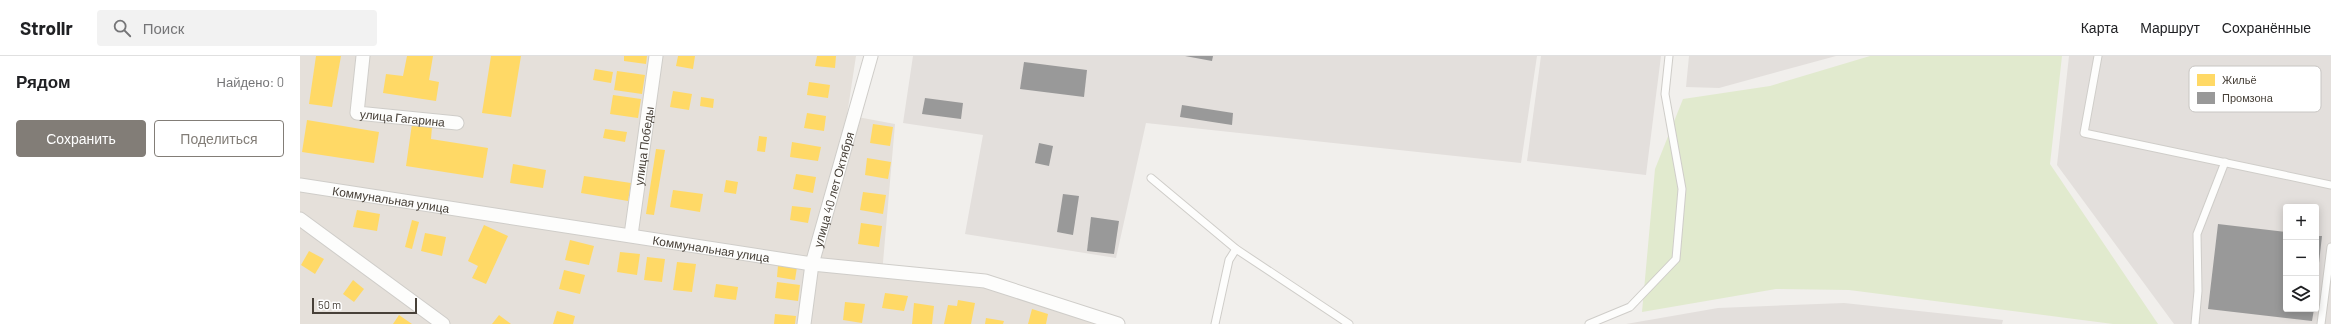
<!DOCTYPE html>
<html lang="ru">
<head>
<meta charset="utf-8">
<style>
  :root { --surface:#fff; --page:#f2f2f2; --text:#202124; --muted:#757577; --line:#e0e0e0; --accent:#827d77 }
  body { margin:0; font-family:Barlow,sans-serif; background:var(--page); color:var(--text) }
  .controls { position:absolute; right:12px; bottom:12px; display:grid; overflow:hidden; border-radius:4px; box-shadow:0 2px 10px #0003 }
  .controls button { width:36px; height:36px; display:grid; place-items:center; padding:0; border:0; border-bottom:1px solid var(--line); background:var(--surface); color:var(--text); font:20px sans-serif }
  .scale { position:absolute; left:12px; bottom:10px; width:105px; box-sizing:border-box; padding-left:4px; border:2px solid #474038; border-top:0; font-size:11px; line-height:14px; white-space:nowrap; color:#474038; -webkit-text-stroke:3px #fff; paint-order:stroke }
  .list { margin:0; padding:0; list-style:none }
  h2 { display:flex; justify-content:space-between; align-items:center; height:52px; margin:0; padding:0 16px; font-size:17px }
  h2 small { font-size:13px; font-weight:400; color:var(--muted) }
  .actions { display:flex; gap:8px; padding:12px 16px }
  .actions a { flex:1; padding:9px 0; border:1px solid var(--accent); border-radius:4px; text-align:center; font-size:14px; color:var(--accent) }
  .actions .main { background:var(--accent); color:#fff }
  .icon { flex:none; width:22px; height:22px; fill:none; stroke:currentColor; stroke-width:2; stroke-linecap:round; stroke-linejoin:round }
  .map { position:relative; flex:none; width:2031px; height:268px; overflow:hidden }
  header { display:flex; align-items:center; gap:24px; box-sizing:border-box; height:56px; padding:0 20px; background:var(--surface); border-bottom:1px solid var(--line) }
  header strong { font-size:19px }
  nav { display:flex; gap:22px; margin-inline-start:auto; font-size:14px }
  .search { width:280px; height:36px; background:var(--page); display:flex; align-items:center; gap:10px; box-sizing:border-box; padding:0 14px; border-radius:4px; color:var(--muted); font-size:15px }
  main { display:flex }
  aside { flex:1; background:var(--surface) }
  .map>svg:first-child { display:block }
  .residential { fill:#e5e0da }
  .industrial { fill:#e3dfdc; fill-rule:evenodd }
  .green { fill:#e1eace }
  .homes { fill:#ffd966 }
  .industry { fill:#999 }
  .lines { fill:none; stroke-linecap:round; stroke-linejoin:round }
  .service-casing { stroke:#cfcdc9; stroke-width:9 }
  .minor-casing { stroke:#cfcdc9; stroke-width:15 }
  .service { stroke:#fdfdfc; stroke-width:7 }
  .minor { stroke:#fdfdfc; stroke-width:13 }
  .labels { text-anchor:middle; dominant-baseline:central; stroke-width:4; stroke-linejoin:round; paint-order:stroke }
  .street-label { font-size:12px; fill:#474038; stroke:#fff }
  .key { fill:#fff; stroke:#c8c6c3; stroke-width:1 }
  .key-label { font-size:11px; fill:#474038 }
</style>
</head>
<body>
<header>
<strong>Strollr</strong>
<div class="search"><svg class="icon" aria-label="search" viewBox="0 0 24 24"><circle cx="10" cy="10" r="6"/><path d="M15 15l6 6"/></svg>Поиск</div>
<nav><a>Карта</a><a>Маршрут</a><a>Сохранённые</a></nav>
</header>
<main>
<aside>
<h2>Рядом<small>Найдено: 0</small></h2>
<ul class="list">
</ul>
<div class="actions"><a class="main">Сохранить</a><a>Поделиться</a></div>
</aside>
<div class="map">
<svg width="2031" height="268" viewBox="0 0 2031 268">
  <rect width="100%" height="100%" fill="#f1efec"/>
  <polygon class="residential" points="0,0 556,0 547,59 595,68 582,218 673,228 796,268 0,268"/>
  <g class="industrial">
    <polygon points="613,0 1237,0 1221,107 846,67 816,202 665,178 683,79 603,67"/>
    <polygon points="1241,0 1361,0 1346,119 1227,105"/>
    <polygon points="1389,0 1536,0 1419,32 1386,31"/>
    <path d="M1769,0H2031V268H1874L1757,109ZM1986,151H2016V253H1986Z"/>
    <polygon points="1544,247 1703,264 1702,268 1326,268 1418,252"/>
  </g>
  <polygon class="green" points="1570,0 1762,0 1750,108 1858,268 1813,268 1549,234 1476,233 1342,256 1355,113 1383,43 1470,30"/>
  <g class="homes">
    <polygon points="16,0 41,0 32,51 9,48"/>
    <polygon points="107,0 133,0 129,24 139,26 136,45 83,37 86,18 103,20"/>
    <polygon points="191,0 221,0 211,61 182,57"/>
    <polygon points="324,0 347,0 346,8 324,5"/>
    <polygon points="378,0 395,0 393,13 376,10"/>
    <polygon points="517,0 536,0 535,12 515,10"/>
    <polygon points="295,13 313,16 311,27 293,24"/>
    <polygon points="317,15 345,19 342,38 314,34"/>
    <polygon points="509,26 530,29 528,42 507,39"/>
    <polygon points="373,35 392,38 389,54 370,51"/>
    <polygon points="313,39 341,43 338,62 310,58"/>
    <polygon points="401,41 414,43 413,52 400,50"/>
    <polygon points="507,57 526,60 524,75 504,72"/>
    <polygon points="7,64 79,76 74,107 2,96"/>
    <polygon points="112,68 132,71 131,83 188,92 183,122 106,110"/>
    <polygon points="573,68 593,71 590,90 570,87"/>
    <polygon points="305,73 327,76 325,86 303,82"/>
    <polygon points="459,80 467,81 465,96 457,95"/>
    <polygon points="492,86 521,91 518,105 490,101"/>
    <polygon points="356,93 365,94 354,159 346,158"/>
    <polygon points="567,102 591,106 588,123 565,119"/>
    <polygon points="213,108 246,114 243,132 210,127"/>
    <polygon points="496,118 516,121 513,137 493,133"/>
    <polygon points="284,120 331,127 328,145 281,137"/>
    <polygon points="426,124 438,126 436,138 424,136"/>
    <polygon points="373,134 403,138 400,156 370,151"/>
    <polygon points="563,136 586,139 583,158 560,154"/>
    <polygon points="492,150 511,152 508,167 490,164"/>
    <polygon points="57,154 80,158 77,175 53,171"/>
    <polygon points="112,164 119,166 112,193 105,191"/>
    <polygon points="561,167 582,170 579,191 558,188"/>
    <polygon points="184,169 208,180 186,228 172,222 178,210 168,205"/>
    <polygon points="125,177 146,181 142,200 121,195"/>
    <polygon points="270,184 294,190 289,209 265,204"/>
    <polygon points="9,195 24,203 15,218 1,209"/>
    <polygon points="320,196 340,198 337,219 317,216"/>
    <polygon points="347,201 365,203 362,226 344,224"/>
    <polygon points="377,206 396,208 392,236 373,234"/>
    <polygon points="478,209 497,211 495,224 477,221"/>
    <polygon points="264,214 285,219 280,238 259,233"/>
    <polygon points="53,224 64,233 54,246 43,238"/>
    <polygon points="477,226 500,229 498,245 475,242"/>
    <polygon points="416,228 438,231 436,244 414,241"/>
    <polygon points="585,237 608,240 604,255 582,252"/>
    <polygon points="658,244 675,247 671,268 644,268 648,249 657,250"/>
    <polygon points="545,246 565,248 562,267 543,264"/>
    <polygon points="614,247 634,250 632,268 612,268"/>
    <polygon points="732,253 748,258 746,268 728,268"/>
    <polygon points="257,255 275,260 273,268 253,268"/>
    <polygon points="475,258 496,260 495,268 474,268"/>
    <polygon points="99,259 112,268 93,268"/>
    <polygon points="199,259 211,268 192,268"/>
    <polygon points="686,262 704,265 703,268 685,268"/>
  </g>
  <g class="industry">
    <polygon points="885,0 913,0 912,5"/>
    <polygon points="724,6 787,14 784,41 720,33"/>
    <polygon points="625,42 663,47 661,63 622,58"/>
    <polygon points="882,49 933,57 932,69 880,61"/>
    <polygon points="739,87 753,90 749,110 735,107"/>
    <polygon points="763,138 779,140 773,179 757,176"/>
    <polygon points="791,161 819,165 814,198 787,195"/>
    <polygon points="1918,168 1986,176 1986,253 2014,253 2012,265 1908,253"/>
    <polygon points="2016,180 2022,180 2017,225 2016,225"/>
  </g>
  <g class="lines">
    <g class="service-casing">
      <g id="service">
        <polyline points="1798,0 1784,77 2031,129"/>
        <polyline points="851,122 936,193 1049,268"/>
        <polyline points="915,268 929,204 936,193"/>
        <polyline points="1289,268 1330,251 1376,203 1382,133 1365,38 1369,0"/>
        <polyline points="1895,268 1898,235 1897,178 1925,106"/>
        <polyline points="2021,268 2031,191"/>
      </g>
    </g>
    <g class="minor-casing">
      <g id="minor">
        <path id="s1" d="M63,0L57,57L157,67"/>
        <path id="s2" d="M0,129L512,208L685,225L818,268"/>
        <polyline points="0,163 143,268"/>
        <path id="s3" d="M331,179L356,0"/>
        <path id="s4" d="M504,268L512,208L571,0"/>
      </g>
    </g>
    <use href="#service" class="service"/>
    <use href="#minor" class="minor"/>
  </g>
  <g class="labels">
    <g class="street-label">
      <text stroke="none"><textPath href="#s1" startOffset="103">улица Гагарина</textPath></text>
      <text stroke="none"><textPath href="#s3" startOffset="90">улица Победы</textPath></text>
      <text stroke="none"><textPath href="#s4" startOffset="138">улица 40 лет Октября</textPath></text>
      <text stroke="none"><textPath href="#s2" startOffset="92">Коммунальная улица</textPath></text>
      <text stroke="none"><textPath href="#s2" startOffset="416">Коммунальная улица</textPath></text>
    </g>
  </g>
  <rect x="1889" y="10" width="132" height="46" rx="6" class="key"/>
  <rect x="1897" y="18" width="18" height="12" fill="#ffd966"/>
  <rect x="1897" y="36" width="18" height="12" fill="#999"/>
  <g class="key-label">
    <text x="1922" y="28">Жильё</text>
    <text x="1922" y="46">Промзона</text>
  </g>
</svg>
<div class="controls">
<button>+</button>
<button>−</button>
<button><svg class="icon" aria-label="layers" viewBox="0 0 24 24"><path d="M12 4l9 5-9 5-9-5zM3 14l9 5 9-5"/></svg></button>
</div>
<div class="scale">50 m</div>
</div>
</main>
</body>
</html>
